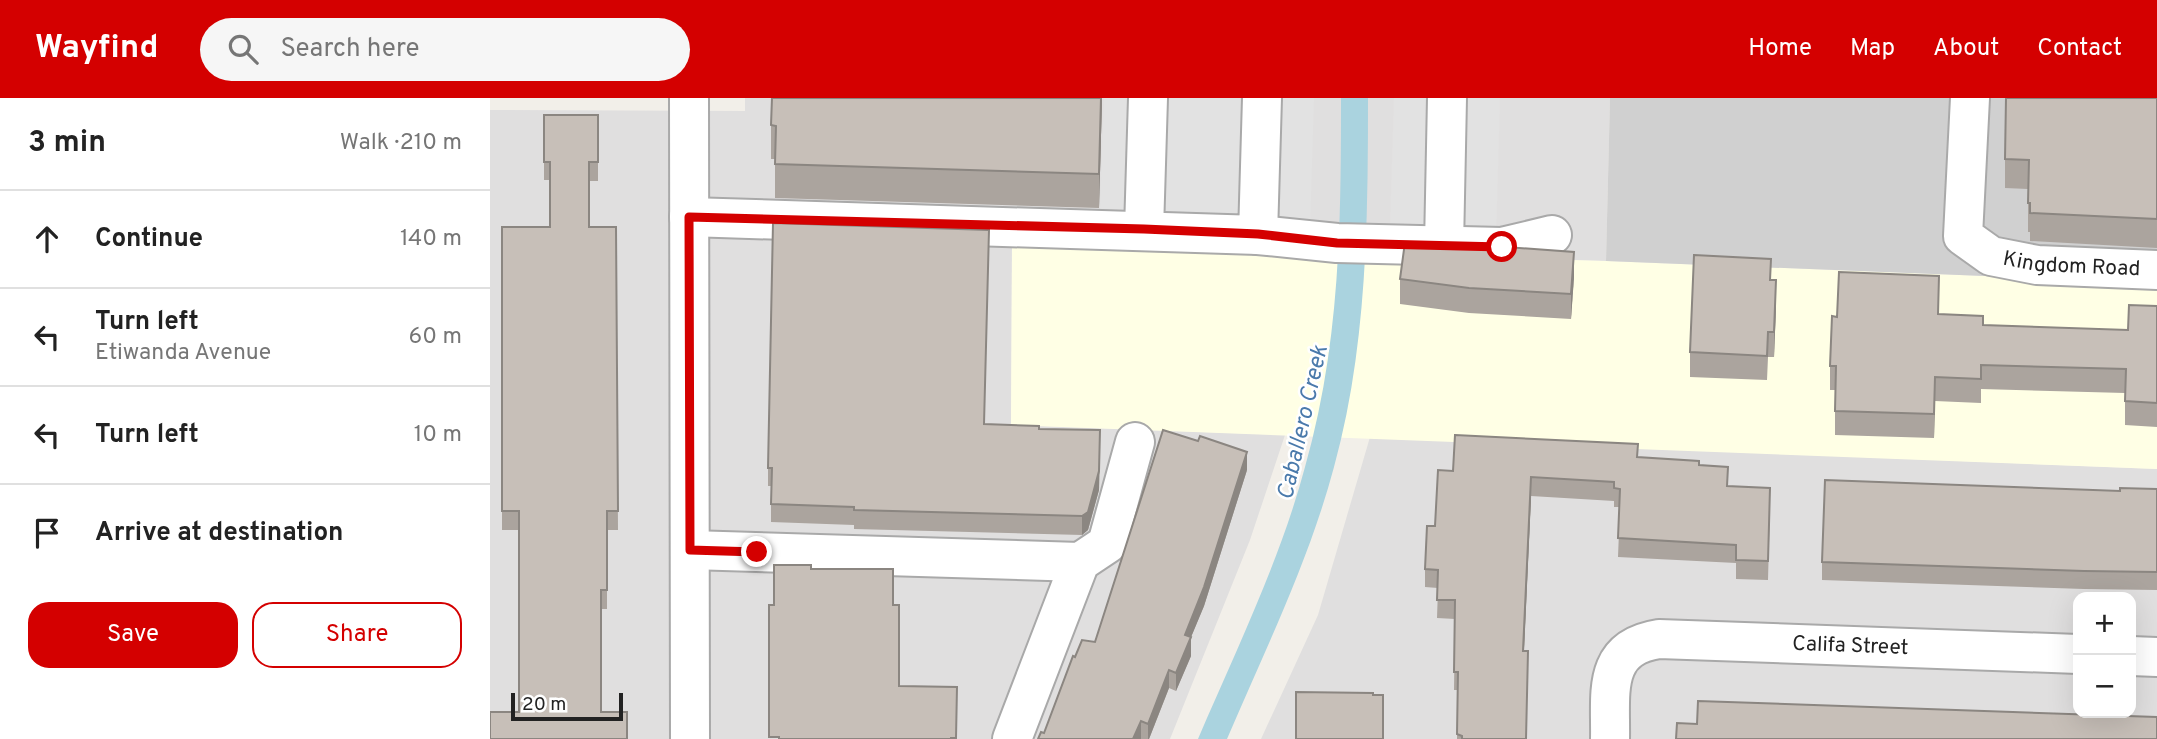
<!DOCTYPE html>
<html lang="en">
<head>
<meta charset="utf-8">
<style>
  :root { --surface:#fff; --page:#f6f6f6; --text:#222; --muted:#767676; --line:#e0e0e0; --accent:#d40000 }
  body { margin:0; font-family:Overpass,sans-serif; background:var(--page); color:var(--text) }
  .controls { position:absolute; right:21px; bottom:21px; display:grid; overflow:hidden; border-radius:14px; box-shadow:0 7px 28px #0002 }
  .controls button { width:63px; height:63px; display:grid; place-items:center; padding:0; border:0; border-bottom:2px solid var(--line); background:var(--surface); color:var(--text); font:35px sans-serif }
  .scale { position:absolute; left:21px; bottom:18px; width:112px; box-sizing:border-box; padding-left:7px; border:4px solid #222; border-top:0; font-size:19px; line-height:24px; white-space:nowrap; color:#222; -webkit-text-stroke:5px #fff; paint-order:stroke }
  .stop { position:absolute; width:21px; height:21px; margin:-16px; border:5px solid #d40000; border-radius:50%; background:#fff }
  .stop.end { background:#d40000; border-color:#fff; box-shadow:0 2px 7px #0008 }
  .list { margin:0; padding:0; list-style:none }
  h2 { display:flex; justify-content:space-between; align-items:center; height:91px; margin:0; padding:0 28px; font-size:30px }
  h2 small { font-size:23px; font-weight:400; color:var(--muted) }
  .list li { display:grid; grid-template-columns:46px 1fr auto; gap:21px; align-items:center; box-sizing:border-box; height:98px; padding:0 28px; border-top:2px solid var(--line) }
  .list b { display:block; font-size:26px; white-space:nowrap }
  .list p { margin:0; font-size:23px; white-space:nowrap; color:var(--muted) }
  .list em { font-size:23px; font-style:normal; color:var(--muted) }
  .actions { display:flex; gap:14px; padding:21px 28px }
  .actions a { flex:1; padding:16px 0; border:2px solid var(--accent); border-radius:21px; text-align:center; font-size:24px; color:var(--accent) }
  .actions .main { background:var(--accent); color:#fff }
  .icon { flex:none; width:38px; height:38px; fill:none; stroke:currentColor; stroke-width:2; stroke-linecap:round; stroke-linejoin:round }
  .map { position:relative; flex:none; width:1667px; height:641px; overflow:hidden }
  header { display:flex; align-items:center; gap:42px; box-sizing:border-box; height:98px; padding:0 35px; background:var(--accent); color:#fff }
  header strong { font-size:33px }
  nav { display:flex; gap:38px; margin-inline-start:auto; font-size:24px }
  .search { width:490px; height:63px; background:var(--page); display:flex; align-items:center; gap:18px; box-sizing:border-box; padding:0 24px; border-radius:38px; color:var(--muted); font-size:26px }
  main { display:flex }
  aside { flex:1; background:var(--surface) }
  .map>svg:first-child { display:block }
  .residential { fill:#e0dfdf; fill-rule:evenodd }
  .education { fill:#ffffe5 }
  .religious { fill:#d0d0d0 }
  .parking { fill:#e2e2e2 }
  .water { fill:#aad3df }
  .lines { fill:none; stroke-linecap:round; stroke-linejoin:round }
  .minor-casing { stroke:#a9a9a9; stroke-width:42 }
  .minor { stroke:#fff; stroke-width:38 }
  .wall { fill:#aba49e }
  .shaded-wall { fill:#8b8681 }
  .building { fill:#c7bfb8; stroke:#8b8681; stroke-width:2 }
  .route { stroke:#d40000; stroke-width:9 }
  .labels { text-anchor:middle; dominant-baseline:central; stroke-width:5; stroke-linejoin:round; paint-order:stroke }
  .street-label { font-size:21px; fill:#222; stroke:#fff }
  .water-label { font-size:23px; font-style:italic; fill:#4a7aab; stroke:#fff }
</style>
</head>
<body>
<header>
<strong>Wayfind</strong>
<div class="search"><svg class="icon" aria-label="search" viewBox="0 0 24 24"><circle cx="10" cy="10" r="6"/><path d="M15 15l6 6"/></svg>Search here</div>
<nav><a>Home</a><a>Map</a><a>About</a><a>Contact</a></nav>
</header>
<main>
<aside>
<h2>3 min<small>Walk · 210 m</small></h2>
<ul class="list">
<li><svg class="icon" aria-label="ahead" viewBox="0 0 24 24"><path d="M12 20V5M6 11l6-6 6 6"/></svg><div><b>Continue</b></div><em>140 m</em></li>
<li><svg class="icon" aria-label="left" viewBox="0 0 24 24"><path d="M17 20v-9H6M10 6l-5 5 5 5"/></svg><div><b>Turn left</b><p>Etiwanda Avenue</p></div><em>60 m</em></li>
<li><svg class="icon" aria-label="left" viewBox="0 0 24 24"><path d="M17 20v-9H6M10 6l-5 5 5 5"/></svg><div><b>Turn left</b></div><em>10 m</em></li>
<li><svg class="icon" aria-label="arrive" viewBox="0 0 24 24"><path d="M6 21V4h12l-3 4 3 4H6"/></svg><div><b>Arrive at destination</b></div></li>
</ul>
<div class="actions"><a class="main">Save</a><a>Share</a></div>
</aside>
<div class="map">
<svg width="1667" height="641" viewBox="0 0 1667 641">
  <rect width="100%" height="100%" fill="#f2efe9"/>
  <g class="residential">
    <polygon points="255,0 1120,0 1116,163 522,147 521,327 795,337 760,442 680,641 0,641 0,12 255,13"/>
    <path d="M880,339L1667,371V641H771L828,517ZM1588,499H1641V615H1588Z"/>
  </g>
  <polygon class="education" points="522,147 1116,163 1667,185 1667,371 521,327"/>
  <polygon class="religious" points="1120,0 1667,0 1667,185 1116,163"/>
  <g class="parking">
    <polygon points="614,0 824,0 820,132 773,129 737,116 610,111"/>
    <polygon points="904,0 1010,0 1006,140 900,128"/>
  </g>
  <path class="water" d="M851,0H878C878,124 877,249 844,369C819,463 775,552 737,641H708C746,552 790,463 815,369C850,246 851,127 851,0Z"/>
  <g class="lines">
    <g class="minor-casing">
      <g id="minor">
        <polyline points="199,0 200,641"/>
        <path id="s1" d="M1480,0L1473,138L1501,158L1547,167L1667,172"/>
        <polyline points="199,119 768,137 772,0"/>
        <polyline points="654,132 658,0"/>
        <polyline points="768,137 847,145 1012,149 1062,137"/>
        <polyline points="954,148 957,0"/>
        <polyline points="200,452 590,464"/>
        <polyline points="1641,558 1667,559"/>
        <polyline points="522,641 590,464 617,446 645,344"/>
        <path id="s2" d="M1120,641C1121,595 1111,550 1169,541L1588,556"/>
      </g>
    </g>
    <use href="#minor" class="minor"/>
  </g>
  <g class="wall">
    <polygon points="612,0 609,110 285,100 285,61 281,61 281,27"/>
    <polygon points="1667,0 1667,150 1540,143 1540,134 1538,134 1538,91 1515,90 1515,61"/>
    <polygon points="54,17 108,17 108,83 99,83 99,129 126,129 128,432 117,432 117,511 111,511 29,614 29,432 12,432 12,129 60,129 60,82 54,82"/>
    <polygon points="1084,179 1081,221 979,215 910,206 910,181"/>
    <polygon points="1281,182 1286,207 1284,259 1278,259 1277,282 1200,279 1200,254"/>
    <polygon points="1449,202 1449,216 1493,227 1638,232 1667,208 1667,329 1635,327 1635,295 1491,291 1491,305 1445,303 1444,340 1345,337 1345,292 1340,292 1340,268 1347,219"/>
    <polygon points="495,326 549,331 610,351 609,392 598,432 592,437 364,431 364,427 281,424 281,388 278,388 278,370"/>
    <polygon points="1148,359 1209,367 1238,388 1280,408 1278,482 1246,481 1246,465 1128,459 1130,409 1124,409 1124,403 1041,398 1034,553 1037,641 967,641 968,592 964,592 965,521 947,520 948,490 935,489 935,471 945,428 963,373"/>
    <polygon points="757,372 714,508 701,539 701,558 686,593 679,590 659,641 548,641 554,635 585,559 605,544"/>
    <polygon points="1667,391 1667,492 1594,491 1332,482 1332,464 1630,393"/>
  </g>
  <g class="shaded-wall">
    <polygon points="611,0 612,0 609,110 609,76"/>
    <polygon points="1084,154 1084,179 1081,221 1081,196"/>
    <polygon points="1286,182 1286,207 1284,259 1284,234"/>
    <polygon points="1445,279 1445,303 1444,340 1444,316"/>
    <polygon points="610,332 609,392 598,432 592,437 592,418"/>
    <polygon points="757,354 757,372 714,508 699,544 701,539 701,558 686,593 686,575 695,537"/>
    <polygon points="1041,379 1041,398 1033,571 1033,553"/>
    <polygon points="679,572 679,590 659,641 658,641 658,626"/>
    <polygon points="651,623 651,641 643,641"/>
  </g>
  <g class="building">
    <polygon points="282,0 611,0 609,76 285,66 286,28 281,27"/>
    <polygon points="1516,0 1667,0 1667,121 1540,115 1540,105 1538,105 1539,62 1515,61"/>
    <polygon points="54,17 108,17 108,64 99,64 99,129 126,129 128,413 117,413 117,492 111,492 111,614 137,614 137,641 0,641 0,614 29,614 29,413 12,413 12,129 60,129 60,64 54,64"/>
    <polygon points="283,125 499,132 494,326 549,328 549,331 610,332 609,373 598,414 592,418 364,412 364,409 281,406 282,370 278,370"/>
    <polygon points="915,144 946,145 1016,153 1016,149 1084,154 1081,196 979,190 910,181"/>
    <polygon points="1204,157 1281,161 1280,182 1286,182 1284,234 1278,234 1277,258 1200,254"/>
    <polygon points="1349,174 1449,178 1448,216 1493,218 1493,227 1638,232 1639,207 1667,208 1667,305 1635,303 1636,271 1491,267 1491,281 1445,279 1444,316 1345,313 1346,268 1340,268 1342,218 1347,219"/>
    <polygon points="673,332 708,343 710,338 757,354 714,489 695,537 701,539 686,575 679,572 658,626 651,623 643,641 548,641 551,634 554,635 583,558 585,559 592,542 605,544"/>
    <polygon points="965,337 1148,346 1147,359 1209,363 1209,367 1238,369 1237,388 1280,390 1278,463 1246,462 1246,447 1128,440 1130,391 1124,390 1124,384 1041,379 1033,553 1038,553 1036,641 972,641 972,638 967,636 968,574 964,574 965,502 947,502 948,472 935,471 937,428 945,428 948,372 963,373"/>
    <polygon points="1335,382 1630,393 1630,390 1667,391 1667,474 1594,473 1332,464"/>
    <polygon points="284,467 321,467 321,471 403,471 403,507 409,507 409,588 467,589 466,640 461,640 461,641 289,641 289,639 279,639 279,507 284,507"/>
    <polygon points="806,594 883,595 883,597 893,597 893,641 806,641"/>
    <polygon points="1208,603 1667,619 1667,641 1186,641 1187,625 1207,626"/>
  </g>
  <g class="lines">
    <polyline class="route" points="267,454 200,452 199,119 654,131 768,136 847,145 1012,149"/>
  </g>
  <g class="labels">
    <g class="street-label">
      <text stroke="none"><textPath href="#s1" startOffset="254">Kingdom Road</textPath></text>
      <text stroke="none"><textPath href="#s2" startOffset="318">Califa Street</textPath></text>
    </g>
    <g class="water-label">
      <text transform="translate(814 325) rotate(-77)">Caballero Creek</text>
    </g>
  </g>
</svg>
<div class="controls">
<button>+</button>
<button>−</button>
</div>
<div class="scale">20 m</div>
<div class="stop" style="left:1012px;top:149px"></div>
<div class="stop end" style="left:267px;top:454px"></div>
</div>
</main>
</body>
</html>
